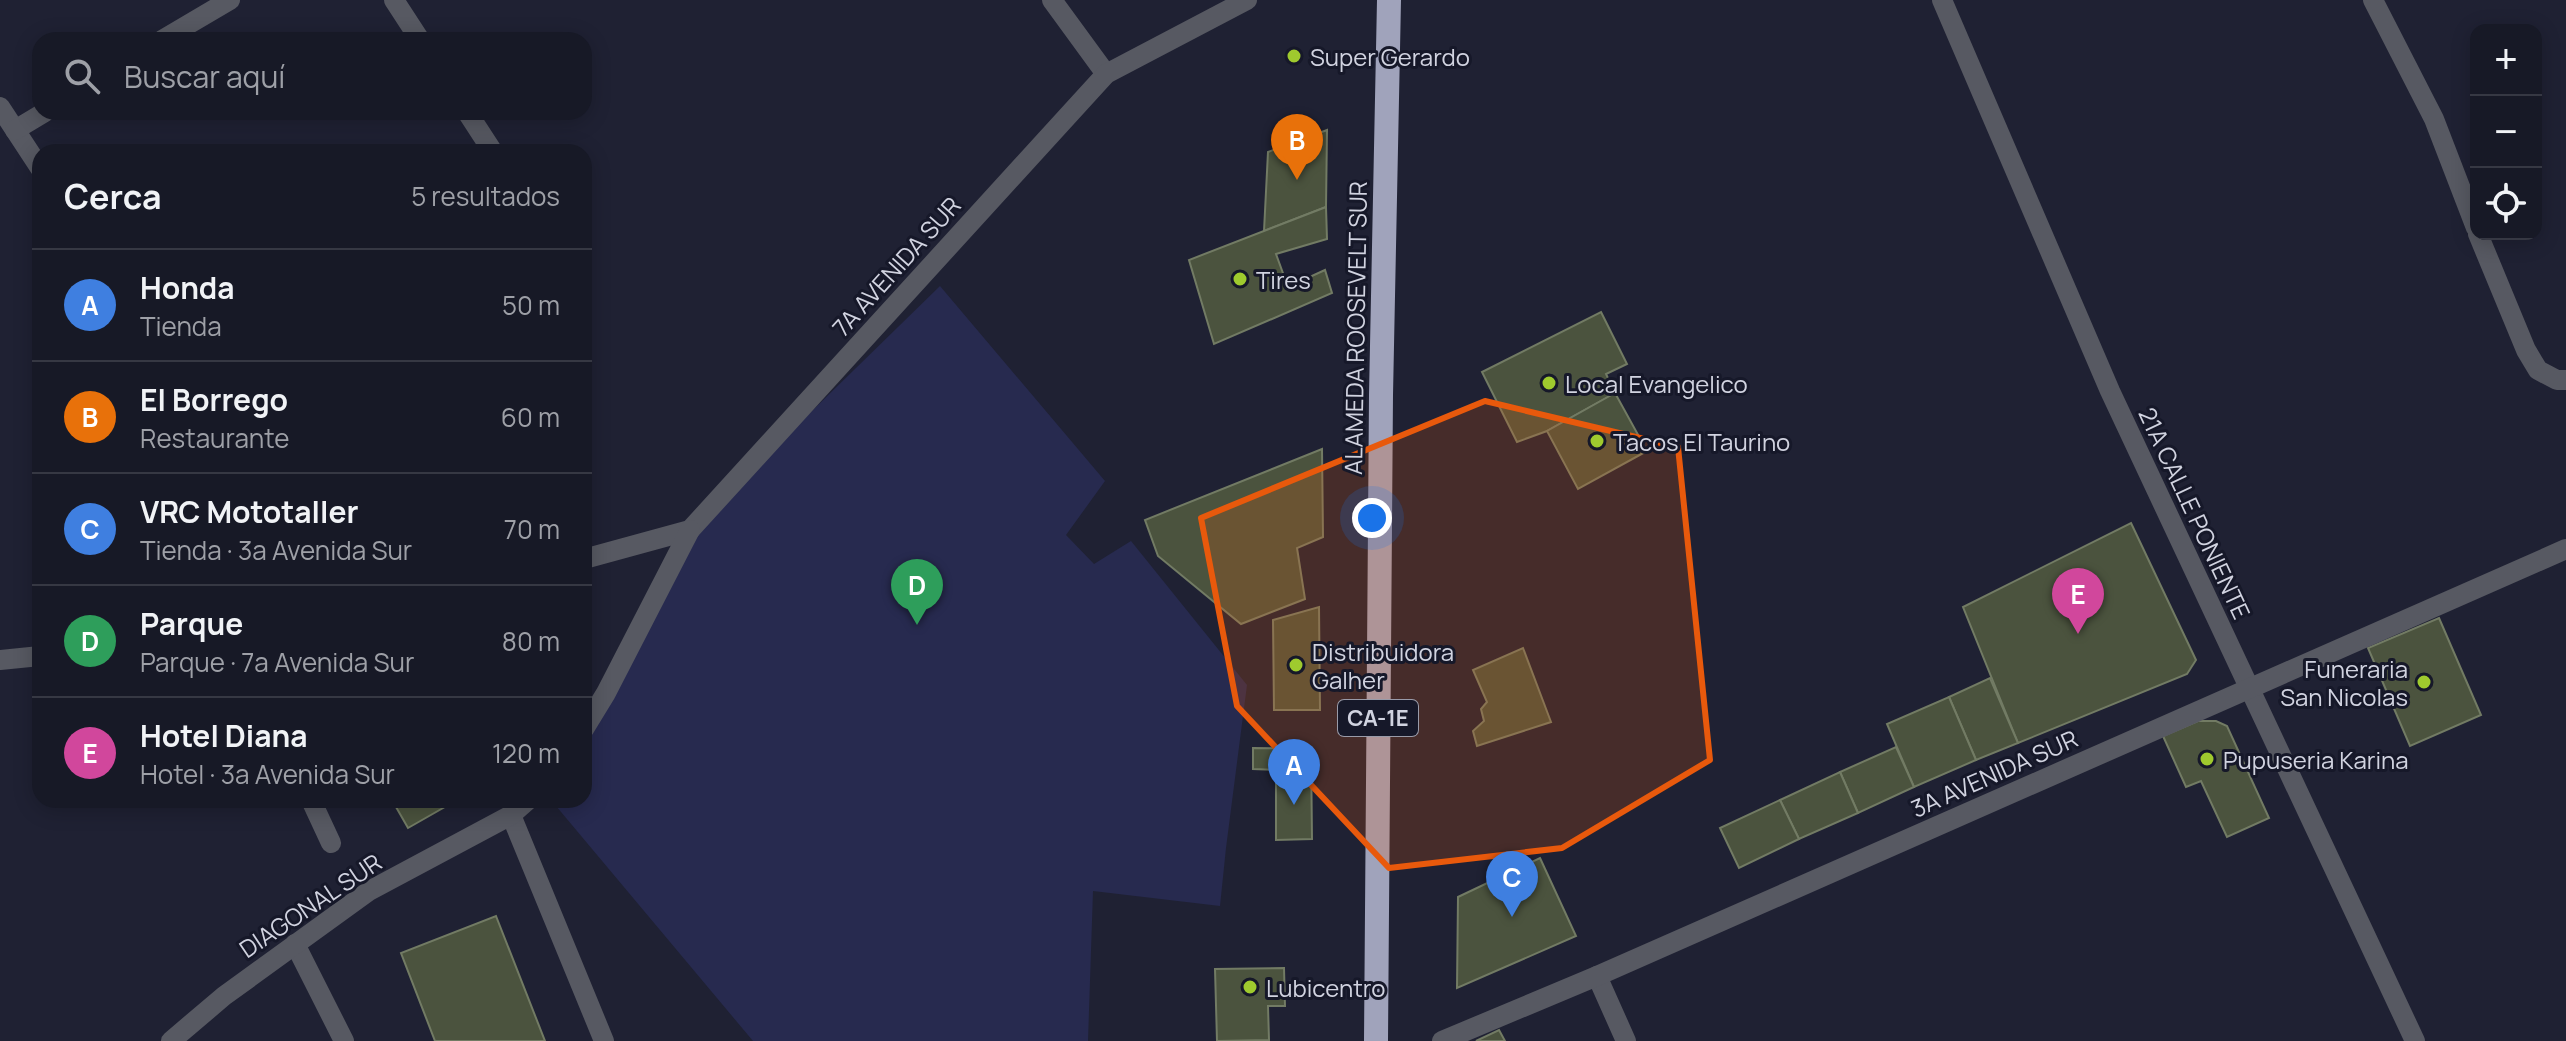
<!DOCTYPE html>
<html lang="es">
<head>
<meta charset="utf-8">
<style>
  :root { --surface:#171926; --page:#242632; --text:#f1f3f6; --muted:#9ea0a7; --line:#363843; --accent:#2563eb }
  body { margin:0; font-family:Manrope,sans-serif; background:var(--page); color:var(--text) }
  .controls { position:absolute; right:24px; top:24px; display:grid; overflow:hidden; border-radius:16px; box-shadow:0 4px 20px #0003 }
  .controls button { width:72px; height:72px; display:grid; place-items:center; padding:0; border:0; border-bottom:2px solid var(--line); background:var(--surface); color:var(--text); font:40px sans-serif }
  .you { position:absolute; left:1372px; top:518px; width:28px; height:28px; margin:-20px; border:6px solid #fff; border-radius:50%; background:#1a73e8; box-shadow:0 0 0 12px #1a73e833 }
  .badge { display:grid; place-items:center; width:52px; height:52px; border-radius:50%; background:var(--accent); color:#fff; font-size:26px; font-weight:700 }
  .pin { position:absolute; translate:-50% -66px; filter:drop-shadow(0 2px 4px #0008) }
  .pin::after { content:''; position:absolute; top:42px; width:28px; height:24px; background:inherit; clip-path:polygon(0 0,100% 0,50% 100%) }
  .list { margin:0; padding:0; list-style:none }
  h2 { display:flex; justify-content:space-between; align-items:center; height:104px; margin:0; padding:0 32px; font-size:34px }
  h2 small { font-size:26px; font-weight:400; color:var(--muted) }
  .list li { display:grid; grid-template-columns:52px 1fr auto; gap:24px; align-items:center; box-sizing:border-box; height:112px; padding:0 32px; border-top:2px solid var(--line) }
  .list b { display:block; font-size:30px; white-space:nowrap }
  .list p { margin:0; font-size:26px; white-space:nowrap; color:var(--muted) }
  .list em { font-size:26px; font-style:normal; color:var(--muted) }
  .icon { flex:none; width:44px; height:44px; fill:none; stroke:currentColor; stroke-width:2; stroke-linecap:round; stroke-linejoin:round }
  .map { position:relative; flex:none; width:2566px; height:1041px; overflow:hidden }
  .search { position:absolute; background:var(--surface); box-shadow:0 4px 20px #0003; left:32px; top:32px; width:560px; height:88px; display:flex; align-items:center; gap:20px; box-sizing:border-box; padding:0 28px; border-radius:24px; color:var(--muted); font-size:30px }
  .panel { position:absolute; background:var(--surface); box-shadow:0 4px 20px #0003; left:32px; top:144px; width:560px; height:664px; border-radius:24px }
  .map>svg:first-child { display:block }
  .green { fill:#272a4f }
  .building { fill:#4b533e; stroke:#727b64; stroke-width:2 }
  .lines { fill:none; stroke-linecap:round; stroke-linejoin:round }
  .minor { stroke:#575962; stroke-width:20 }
  .highway { stroke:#a0a3bb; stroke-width:24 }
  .marked { fill:#e8590c; fill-opacity:0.2; stroke:#e8590c; stroke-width:6; stroke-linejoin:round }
  .poi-dot { fill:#9fca2e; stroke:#161829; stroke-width:3 }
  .labels { text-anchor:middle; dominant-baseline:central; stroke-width:6; stroke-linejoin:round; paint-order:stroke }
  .shield { fill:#161829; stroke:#999ba9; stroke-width:2 }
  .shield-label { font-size:22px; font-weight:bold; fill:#d1d3e0 }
  .poi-label { font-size:24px; fill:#d1d3e0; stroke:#161829; text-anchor:start }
  .street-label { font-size:24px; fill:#d1d3e0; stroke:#161829 }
</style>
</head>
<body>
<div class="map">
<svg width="2566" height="1041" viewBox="0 0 2566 1041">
  <rect width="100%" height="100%" fill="#1f2133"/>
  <polygon class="green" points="940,286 1105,481 1066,535 1094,564 1131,541 1247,685 1226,848 1220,906 1093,891 1088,1041 753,1041 551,800 584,800 584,715 690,530"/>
  <g class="building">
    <polygon points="1327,130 1326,207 1264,231 1268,152"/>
    <polygon points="1326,207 1327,239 1276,254 1288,287 1325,270 1332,293 1214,344 1189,260"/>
    <polygon points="1601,312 1627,364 1606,374 1615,393 1547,431 1517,442 1482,372"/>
    <polygon points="1615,393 1647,451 1578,489 1547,431"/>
    <polygon points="1322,449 1323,537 1297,548 1305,599 1241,624 1158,556 1145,520"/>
    <polygon points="2131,523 2196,660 2187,674 2018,743 1963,607"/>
    <polygon points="1319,607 1320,710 1274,710 1273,620"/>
    <polygon points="2439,618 2481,715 2410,746 2368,648"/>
    <polygon points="1523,648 1551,722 1477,746 1473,731 1484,721 1481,709 1487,702 1473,670"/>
    <polygon points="1990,678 2018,743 1976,760 1949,697"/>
    <polygon points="1949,697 1976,760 1914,787 1887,724"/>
    <polygon points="2198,721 2216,721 2227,726 2269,818 2227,837 2201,781 2186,787 2163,736"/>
    <polygon points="1896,747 1914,787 1858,813 1840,772"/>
    <polygon points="1253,748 1311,749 1312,839 1276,840 1276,770 1253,769"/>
    <polygon points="1840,772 1858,813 1799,839 1780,800"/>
    <polygon points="392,800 457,800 408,828"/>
    <polygon points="1780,800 1799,839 1739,868 1720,828"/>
    <polygon points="1540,858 1576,936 1457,988 1458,897"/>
    <polygon points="496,916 545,1041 435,1041 401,953"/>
    <polygon points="1284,968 1285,1006 1268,1006 1269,1040 1217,1041 1215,969"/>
    <polygon points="1499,1030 1505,1041 1476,1041"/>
  </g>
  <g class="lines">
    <g class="minor">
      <polyline points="394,0 420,40"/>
      <polyline points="1052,0 1106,74"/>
      <polyline points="1942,0 2110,391 2415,1041"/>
      <polyline points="2373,0 2434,119 2476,228"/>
      <polyline points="162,40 230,0"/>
      <polyline points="0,107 40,168"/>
      <polyline points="467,112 493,152"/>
      <polyline points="15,130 45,112"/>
      <polyline points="2478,234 2526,350 2538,370 2557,380 2566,380"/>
      <polyline points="584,559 690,530 1106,74 1247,0"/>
      <polyline points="0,660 40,656"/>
      <polyline points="584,729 606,693 690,530"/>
      <polyline points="311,800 331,843"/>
      <polyline points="511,815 604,1041"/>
      <polyline points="295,944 344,1041"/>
      <polyline points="1597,976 1626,1041"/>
      <polyline points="171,1041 224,996 369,891 511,815 528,800"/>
      <polyline points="1442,1041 1597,976 2566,549"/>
    </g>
    <polyline class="highway" points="1376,1041 1381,395 1389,0"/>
  </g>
  <path class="marked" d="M1485,401L1678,447L1710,760L1562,848L1389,868L1237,706L1201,518Z"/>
  <g class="poi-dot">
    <circle cx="1294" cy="56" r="8"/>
    <circle cx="1240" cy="279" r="8"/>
    <circle cx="1549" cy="383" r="8"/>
    <circle cx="1597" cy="441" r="8"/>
    <circle cx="1296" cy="665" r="8"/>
    <circle cx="2424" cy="682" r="8"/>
    <circle cx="2207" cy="759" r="8"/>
    <circle cx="1250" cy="987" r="8"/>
  </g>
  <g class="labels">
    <rect class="shield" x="1338" y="700" width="80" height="36" rx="6"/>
    <g class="shield-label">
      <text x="1378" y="718">CA-1E</text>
    </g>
    <g class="poi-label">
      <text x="1310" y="56">Super Gerardo</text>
      <text x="1256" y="279">Tires</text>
      <text x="1565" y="383">Local Evangelico</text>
      <text x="1613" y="441">Tacos El Taurino</text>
      <text x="1312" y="651">Distribuidora<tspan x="1312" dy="28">Galher</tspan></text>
      <text x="2408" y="668" text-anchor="end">Funeraria<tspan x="2408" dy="28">San Nicolas</tspan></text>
      <text x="2223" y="759">Pupuseria Karina</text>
      <text x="1266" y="987">Lubicentro</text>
    </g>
    <g class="street-label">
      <text transform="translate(896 266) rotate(-48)">7A AVENIDA SUR</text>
      <text transform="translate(1355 328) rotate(-89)">ALAMEDA ROOSEVELT SUR</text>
      <text transform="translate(2195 513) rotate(65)">21A CALLE PONIENTE</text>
      <text transform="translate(1994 773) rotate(-24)">3A AVENIDA SUR</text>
      <text transform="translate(310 905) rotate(-34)">DIAGONAL SUR</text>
    </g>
  </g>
</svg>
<div class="controls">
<button>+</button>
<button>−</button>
<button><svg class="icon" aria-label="locate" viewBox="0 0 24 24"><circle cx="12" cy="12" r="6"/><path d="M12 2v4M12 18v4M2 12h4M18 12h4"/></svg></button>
</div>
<div class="you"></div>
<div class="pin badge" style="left:1294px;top:805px;background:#3f7fe0">A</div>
<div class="pin badge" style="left:1297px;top:180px;background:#e8710a">B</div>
<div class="pin badge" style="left:1512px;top:917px;background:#3f7fe0">C</div>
<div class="pin badge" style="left:917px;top:625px;background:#2e9e5b">D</div>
<div class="pin badge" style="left:2078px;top:634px;background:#d1479c">E</div>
<div class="search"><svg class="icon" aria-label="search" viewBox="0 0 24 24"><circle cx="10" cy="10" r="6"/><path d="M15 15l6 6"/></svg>Buscar aquí</div>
<section class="panel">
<h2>Cerca<small>5 resultados</small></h2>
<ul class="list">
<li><span class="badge" style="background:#3f7fe0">A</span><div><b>Honda</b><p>Tienda</p></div><em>50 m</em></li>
<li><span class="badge" style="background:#e8710a">B</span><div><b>El Borrego</b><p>Restaurante</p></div><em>60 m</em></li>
<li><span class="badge" style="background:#3f7fe0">C</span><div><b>VRC Mototaller</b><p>Tienda · 3a Avenida Sur</p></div><em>70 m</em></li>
<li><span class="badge" style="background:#2e9e5b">D</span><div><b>Parque</b><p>Parque · 7a Avenida Sur</p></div><em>80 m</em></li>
<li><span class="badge" style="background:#d1479c">E</span><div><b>Hotel Diana</b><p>Hotel · 3a Avenida Sur</p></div><em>120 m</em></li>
</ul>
</section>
</div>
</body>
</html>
